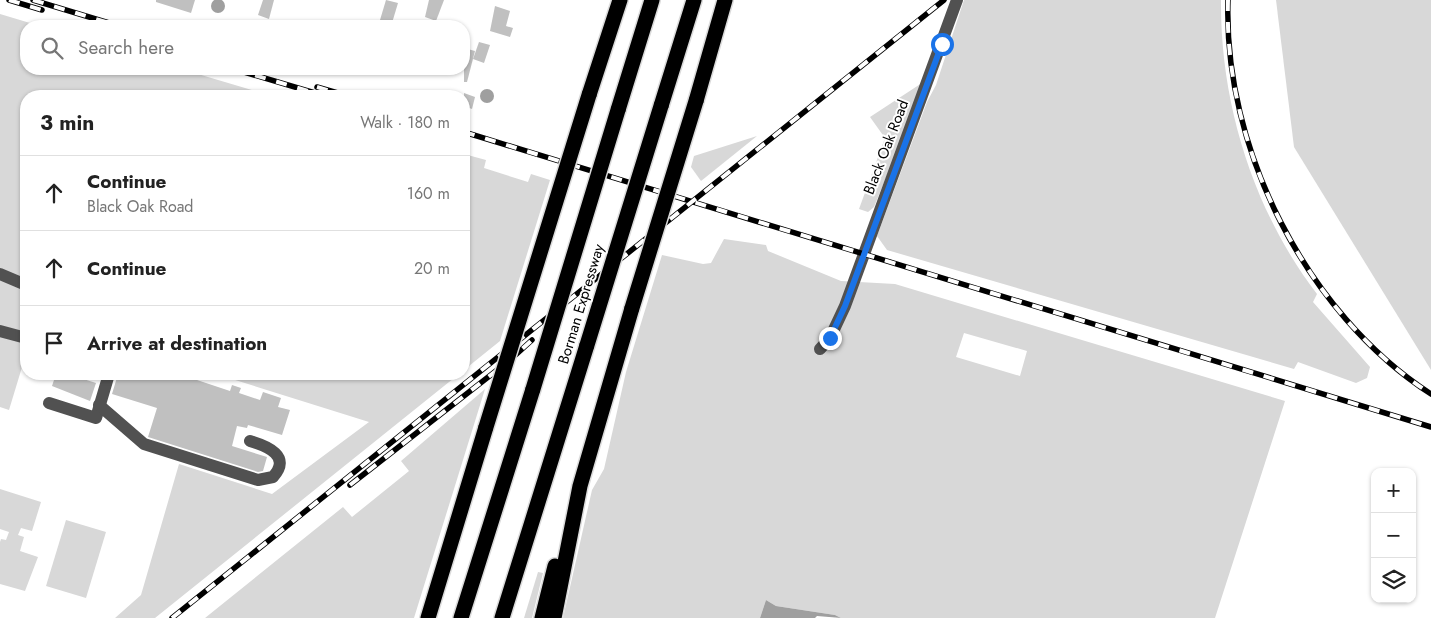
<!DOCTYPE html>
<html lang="en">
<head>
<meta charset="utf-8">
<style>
  :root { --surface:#fff; --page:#f6f6f6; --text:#222; --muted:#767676; --line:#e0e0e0 }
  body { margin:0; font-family:Jost,sans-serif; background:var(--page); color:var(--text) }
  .controls { position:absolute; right:15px; bottom:15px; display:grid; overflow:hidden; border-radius:10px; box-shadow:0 1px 4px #0004 }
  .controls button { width:45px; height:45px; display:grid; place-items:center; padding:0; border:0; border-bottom:1px solid var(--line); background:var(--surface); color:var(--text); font:25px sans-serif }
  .stop { position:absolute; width:15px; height:15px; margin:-11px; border:4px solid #1a73e8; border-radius:50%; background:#fff }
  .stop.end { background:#1a73e8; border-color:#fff; box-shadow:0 1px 5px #0008 }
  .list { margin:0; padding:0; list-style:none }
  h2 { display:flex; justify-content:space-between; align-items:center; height:65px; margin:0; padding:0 20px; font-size:21px }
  h2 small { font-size:16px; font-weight:400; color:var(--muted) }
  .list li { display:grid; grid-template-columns:32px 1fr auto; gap:15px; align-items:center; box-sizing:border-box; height:75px; padding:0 20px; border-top:1px solid var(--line) }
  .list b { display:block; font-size:19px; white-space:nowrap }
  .list p { margin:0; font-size:16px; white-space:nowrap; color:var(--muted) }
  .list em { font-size:16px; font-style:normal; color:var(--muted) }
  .icon { flex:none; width:28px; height:28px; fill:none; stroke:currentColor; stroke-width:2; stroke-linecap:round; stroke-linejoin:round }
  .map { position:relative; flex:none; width:1431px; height:618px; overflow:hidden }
  .search { position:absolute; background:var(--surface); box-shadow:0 1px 4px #0004; left:20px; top:20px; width:450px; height:55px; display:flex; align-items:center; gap:12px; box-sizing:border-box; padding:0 18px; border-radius:20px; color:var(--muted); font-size:19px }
  .panel { position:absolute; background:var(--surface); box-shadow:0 1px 4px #0004; left:20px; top:90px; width:450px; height:290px; border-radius:20px }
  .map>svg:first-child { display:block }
  .green { fill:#d8d8d8; fill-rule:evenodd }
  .water { fill:#9f9f9f }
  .building { fill:#c0c0c0 }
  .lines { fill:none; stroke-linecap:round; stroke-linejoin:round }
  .highway-casing { stroke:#dbdbdb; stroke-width:18 }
  .minor { stroke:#515151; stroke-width:12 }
  .highway { stroke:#000; stroke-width:15 }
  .rail-casing { stroke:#000; stroke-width:5.5 }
  .rail { stroke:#fff; stroke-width:4; stroke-dasharray:11; stroke-linecap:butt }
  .highway-bridge-casing { stroke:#dbdbdb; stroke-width:18; stroke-linecap:butt }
  .highway-bridge { stroke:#000; stroke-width:15 }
  .route { stroke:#1a73e8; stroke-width:6 }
  .labels { text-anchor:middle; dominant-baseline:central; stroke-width:4; stroke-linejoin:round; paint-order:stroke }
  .street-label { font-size:15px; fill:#000; stroke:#fff }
</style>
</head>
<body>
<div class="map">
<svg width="1431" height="618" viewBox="0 0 1431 618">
  <rect width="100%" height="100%" fill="#fff"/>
  <g class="green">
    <path d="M964,0H1221C1220,104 1254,212 1317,294L1313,302L1370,367L1367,378L1356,383L1298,362L1294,369L887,250L877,236L927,102L936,85Z"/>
    <polygon points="1276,0 1431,0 1431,370 1294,147"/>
    <polygon points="0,14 40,26 26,26 26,69 181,69 272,96 26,96 26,354 9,410 0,407"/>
    <polygon points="925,81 874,207 868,212 859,209 885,138 870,117"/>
    <polygon points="757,136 701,181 691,167 694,156"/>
    <polygon points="464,154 486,160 484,168 528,182 531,174 550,180 500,341 464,370"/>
    <path d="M724,239L766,245L768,251L841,281L895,284L1285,401L1215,618H841L835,615L776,606L766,600L760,618H563L592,490L604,469L626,372L662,255L703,264L711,263ZM964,333L1027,351L1020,376L956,357Z"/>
    <polygon points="216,374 459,374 155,618 115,618 141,595 179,464 272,494 369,422"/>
    <polygon points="485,389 414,618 205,618 343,507 352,517 409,471 401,461"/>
    <polygon points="0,489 41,502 32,531 21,528 18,535 24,537 20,551 38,557 25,591 0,584 0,542 1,539 6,540 9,532 0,529"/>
    <polygon points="66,520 106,532 86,598 46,586"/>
    <polygon points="538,572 543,573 532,618 524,618"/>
  </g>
  <g class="water">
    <circle cx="218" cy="6" r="7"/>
    <circle cx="487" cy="96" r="7"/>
    <polygon points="766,600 776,606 835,615 841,618 817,616 815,618 760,618"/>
  </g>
  <g class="building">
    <polygon points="156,0 195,0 191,13 156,2"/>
    <polygon points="263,0 274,0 269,19 258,15"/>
    <polygon points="386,0 398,3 392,23 380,20"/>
    <polygon points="429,0 444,0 436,21 425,17"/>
    <polygon points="495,6 510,11 506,26 513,28 510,37 490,31"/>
    <polygon points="479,42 490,45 484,63 473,59"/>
    <polygon points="464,48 475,51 467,82 464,82"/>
    <polygon points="464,93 475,97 472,109 464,106"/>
    <polygon points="56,374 74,376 96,383 90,401 52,386"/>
    <polygon points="118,374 192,374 191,378 230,391 232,385 241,388 239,393 260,400 263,392 281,398 278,407 290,410 282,435 248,425 247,428 237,426 232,446 267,457 263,471 258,472 148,437 157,408 112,394"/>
  </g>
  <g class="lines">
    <g class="highway-casing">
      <g id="highway">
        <polyline points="589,95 620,0"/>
        <polyline points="696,101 725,0"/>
        <polyline points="661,106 694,0"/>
        <polyline points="618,110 652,0"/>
        <polyline points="428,618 486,427"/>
        <polyline points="461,618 533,389"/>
        <polyline points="502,618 587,345"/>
        <polyline points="542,618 555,566"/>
        <polyline points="554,618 580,486 632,308"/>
      </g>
    </g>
    <g class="minor">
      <polyline points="0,274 26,285"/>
      <polyline points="0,331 26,338"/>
      <polyline points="820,349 830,338 845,306 957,0"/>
      <polyline points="49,403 96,418 109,374"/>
      <path d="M99,405L144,444L258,480L273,477C292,456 267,446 250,441"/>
    </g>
    <use href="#highway" class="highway"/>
    <g class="rail-casing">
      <g id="rail">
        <polyline points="9,0 42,10"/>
        <polyline points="33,0 119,26"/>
        <path d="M1228,0C1223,148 1306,313 1431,394"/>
        <polyline points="234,69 325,96"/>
        <polyline points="317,87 348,96"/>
        <polyline points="464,132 1431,427"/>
        <polyline points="350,485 510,360 532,340"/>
        <polyline points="172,618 944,0"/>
      </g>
    </g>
    <use href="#rail" class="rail"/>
    <g class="highway-bridge-casing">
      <g id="highway-bridge">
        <polyline points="632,308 696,101"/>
        <polyline points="587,345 661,106"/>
        <polyline points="533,389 618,110"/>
        <polyline points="486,427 589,95"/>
      </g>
    </g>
    <use href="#highway-bridge" class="highway-bridge"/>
  </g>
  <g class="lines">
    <polyline class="route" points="830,338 845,306 942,44"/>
  </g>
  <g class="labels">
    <g class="street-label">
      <text transform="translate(886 147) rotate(-69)">Black Oak Road</text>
      <text transform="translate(581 304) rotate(-73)">Borman Expressway</text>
    </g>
  </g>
</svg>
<div class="controls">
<button>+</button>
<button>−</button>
<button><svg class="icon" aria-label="layers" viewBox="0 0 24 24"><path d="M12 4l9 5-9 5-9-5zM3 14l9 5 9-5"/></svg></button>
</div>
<div class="stop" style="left:942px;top:44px"></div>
<div class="stop end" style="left:830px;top:338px"></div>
<div class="search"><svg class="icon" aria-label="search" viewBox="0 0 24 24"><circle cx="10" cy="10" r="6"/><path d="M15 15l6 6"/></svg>Search here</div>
<section class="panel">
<h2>3 min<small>Walk · 180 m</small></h2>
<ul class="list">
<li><svg class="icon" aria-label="ahead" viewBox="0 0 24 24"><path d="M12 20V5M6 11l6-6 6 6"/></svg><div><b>Continue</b><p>Black Oak Road</p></div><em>160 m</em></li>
<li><svg class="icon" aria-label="ahead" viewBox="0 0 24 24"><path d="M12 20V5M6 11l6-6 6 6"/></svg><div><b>Continue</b></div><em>20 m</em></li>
<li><svg class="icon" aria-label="arrive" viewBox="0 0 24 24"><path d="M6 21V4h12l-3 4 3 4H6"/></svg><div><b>Arrive at destination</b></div></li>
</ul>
</section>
</div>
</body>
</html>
